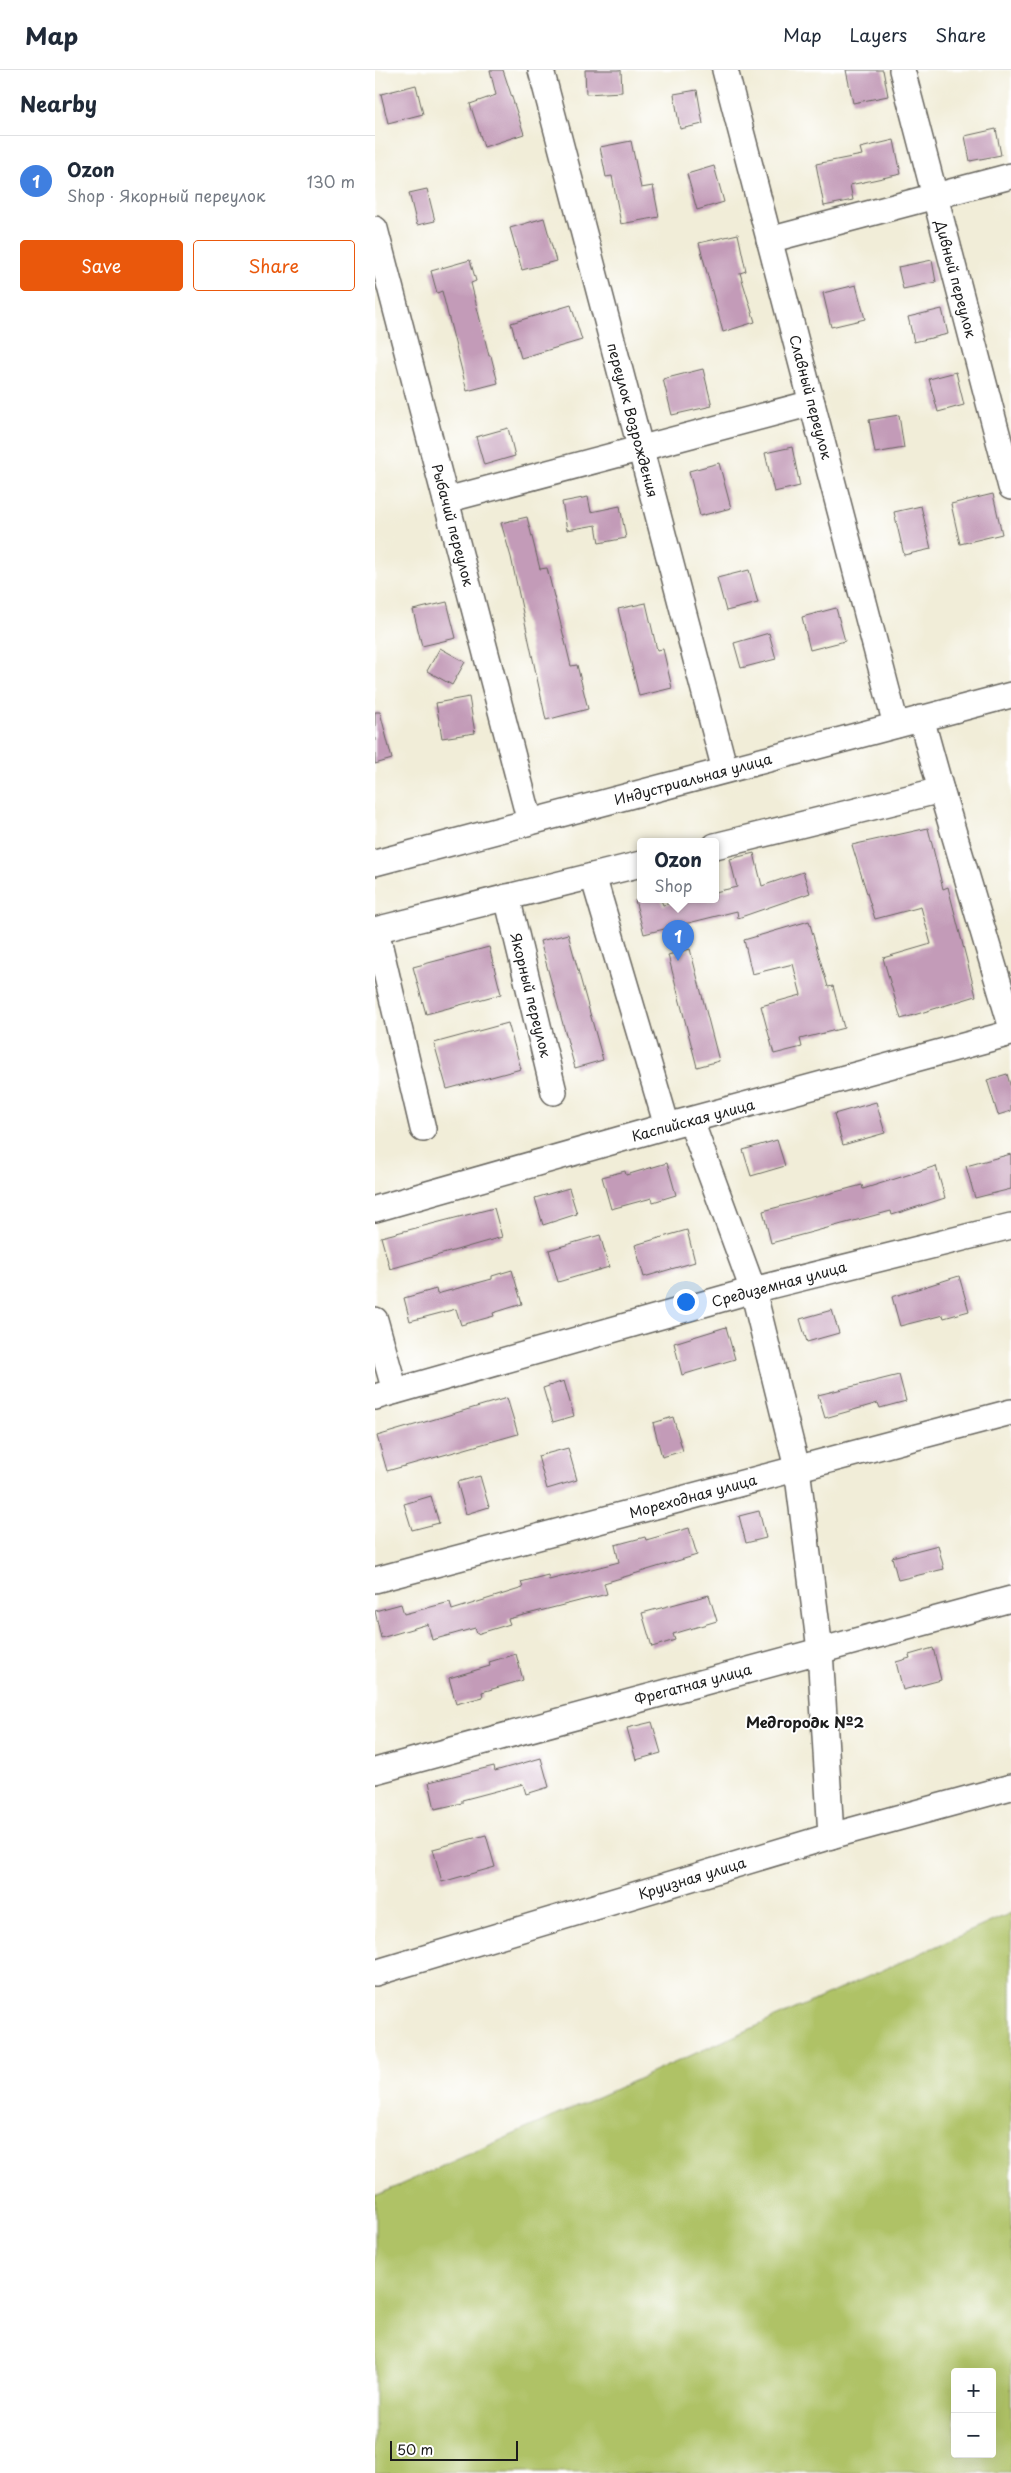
<!DOCTYPE html>
<html lang="en">
<head>
<meta charset="utf-8">
<style>
  :root { --surface:#fff; --page:#f6f6f7; --text:#1f2937; --muted:#747a83; --line:#e0e1e3; --accent:#ea580c }
  body { margin:0; font-family:"Playpen Sans",sans-serif; background:var(--page); color:var(--text) }
  .controls { position:absolute; right:15px; bottom:15px; display:grid; overflow:hidden; border-radius:5px; box-shadow:0 5px 20px #0002 }
  .controls button { width:45px; height:45px; display:grid; place-items:center; padding:0; border:0; border-bottom:1px solid var(--line); background:var(--surface); color:var(--text); font:25px sans-serif }
  .scale { position:absolute; left:15px; bottom:12px; width:128px; box-sizing:border-box; padding-left:5px; border:2px solid #1c1c1c; border-top:0; font-size:14px; line-height:18px; white-space:nowrap; color:#1c1c1c; -webkit-text-stroke:4px #fff; paint-order:stroke }
  .you { position:absolute; left:310px; top:1231px; width:18px; height:18px; margin:-12px; border:4px solid #fff; border-radius:50%; background:#1a73e8; box-shadow:0 0 0 8px #1a73e833 }
  .badge { display:grid; place-items:center; width:32px; height:32px; border-radius:50%; background:var(--accent); color:#fff; font-size:16px; font-weight:700 }
  .pin { position:absolute; translate:-50% -41px; filter:drop-shadow(0 1px 2px #0008) }
  .pin::after { content:''; position:absolute; top:26px; width:18px; height:15px; background:inherit; clip-path:polygon(0 0,100% 0,50% 100%) }
  .popup { position:absolute; left:262px; top:768px; width:82px; height:65px; box-sizing:border-box; display:grid; place-content:center; border-radius:5px; background:var(--surface); filter:drop-shadow(0 1px 4px #0005); font-size:16px; white-space:nowrap; color:var(--muted) }
  .popup b { font-size:19px; color:var(--text) }
  .popup::after { content:''; position:absolute; left:50%; top:100%; margin-left:-10px; border:10px solid transparent; border-top-color:var(--surface) }
  .list { margin:0; padding:0; list-style:none }
  h2 { display:flex; justify-content:space-between; align-items:center; height:65px; margin:0; padding:0 20px; font-size:21px }
  h2 small { font-size:16px; font-weight:400; color:var(--muted) }
  .list li { display:grid; grid-template-columns:32px 1fr auto; gap:15px; align-items:center; box-sizing:border-box; height:90px; padding:0 20px; border-top:1px solid var(--line) }
  .list b { display:block; font-size:19px; white-space:nowrap }
  .list p { margin:0; font-size:16px; white-space:nowrap; color:var(--muted) }
  .list em { font-size:16px; font-style:normal; color:var(--muted) }
  .actions { display:flex; gap:10px; padding:15px 20px }
  .actions a { flex:1; padding:11px 0; border:1px solid var(--accent); border-radius:5px; text-align:center; font-size:18px; color:var(--accent) }
  .actions .main { background:var(--accent); color:#fff }
  .map { position:relative; flex:none; width:636px; height:2403px; overflow:hidden }
  header { display:flex; align-items:center; gap:30px; box-sizing:border-box; height:70px; padding:0 25px; background:var(--surface); border-bottom:1px solid var(--line) }
  header strong { font-size:24px }
  nav { display:flex; gap:28px; margin-inline-start:auto; font-size:18px }
  main { display:flex }
  aside { flex:1; background:var(--surface) }
  .map>svg:first-child { display:block }
  .green { fill:#afc266; stroke:#666f41; fill-rule:evenodd }
  .building { fill:#c39bb8 }
  .lines { fill:none; stroke-linecap:round; stroke-linejoin:round }
  .minor-casing { stroke:#67655e; stroke-width:28 }
  .minor { stroke:#fff; stroke-width:25 }
  .labels { text-anchor:middle; dominant-baseline:central; stroke-width:4; stroke-linejoin:round; paint-order:stroke }
  .street-label { font-size:14px; fill:#1c1c1c; stroke:#fff }
  .neighbourhood-label { font-size:15px; font-weight:bold; fill:#1c1c1c; stroke:#fff }
</style>
</head>
<body>
<header>
<strong>Map</strong>
<nav><a>Map</a><a>Layers</a><a>Share</a></nav>
</header>
<main>
<aside>
<h2>Nearby<small></small></h2>
<ul class="list">
<li><span class="badge" style="background:#3f7fe0">1</span><div><b>Ozon</b><p>Shop · Якорный переулок</p></div><em>130 m</em></li>
</ul>
<div class="actions"><a class="main">Save</a><a>Share</a></div>
</aside>
<div class="map">
<svg width="636" height="2403" viewBox="0 0 636 2403">
  <rect width="100%" height="100%" fill="#fff"/>
  <filter id="ink" filterUnits="userSpaceOnUse"><feTurbulence type="fractalNoise" baseFrequency=".02" numOctaves="2"/><feDisplacementMap in="SourceGraphic" scale="10" xChannelSelector="R" yChannelSelector="G"/><feConvolveMatrix kernelMatrix="1 2 1 2 8 2 1 2 1" color-interpolation-filters="sRGB"/></filter>
  <filter id="wash" filterUnits="userSpaceOnUse"><feTurbulence type="fractalNoise" baseFrequency=".0096" numOctaves="4" result="noise"/><feDisplacementMap in="SourceGraphic" scale="20" xChannelSelector="R" yChannelSelector="G"/><feGaussianBlur stdDeviation="1.12" result="paint"/><feColorMatrix in="noise" values="0 0 0 0 0 0 0 0 0 0 0 0 0 0 0 0 0 1.4 0 .05"/><feComposite in="paint" operator="in"/></filter>
  <g filter="url(#wash)">
    <rect width="100%" height="100%" fill="#f1edd8"/>
    <path class="green" d="M636,1843V2403H0V2126ZM580,2302H617V2384H580Z"/>
    <g id="blocks">
      <g class="building">
        <polygon points="115,0 128,0 149,64 109,77 95,34 121,25"/>
        <polygon points="210,0 246,0 247,22 211,24"/>
        <polygon points="471,0 508,0 513,26 478,33"/>
        <polygon points="41,15 48,44 13,53 6,24"/>
        <polygon points="322,20 328,54 305,59 299,24"/>
        <polygon points="621,59 626,85 595,91 590,66"/>
        <polygon points="519,70 526,104 475,115 478,130 449,136 441,94 487,85 485,78"/>
        <polygon points="256,71 266,118 278,116 284,147 246,154 237,106 231,107 225,77"/>
        <polygon points="339,96 349,132 322,140 312,104"/>
        <polygon points="52,119 60,151 42,155 34,123"/>
        <polygon points="169,148 181,191 147,200 135,158"/>
        <polygon points="363,164 371,201 365,203 380,252 348,262 324,173"/>
        <polygon points="95,190 101,211 96,213 114,286 116,286 123,313 92,321 67,221 62,223 56,201"/>
        <polygon points="557,190 561,212 528,219 523,197"/>
        <polygon points="481,215 490,249 456,257 448,223"/>
        <polygon points="196,235 207,270 146,288 136,253"/>
        <polygon points="567,239 573,264 539,272 533,247"/>
        <polygon points="328,299 337,336 297,345 288,309"/>
        <polygon points="581,302 589,335 563,342 554,309"/>
        <polygon points="524,345 529,378 500,383 494,350"/>
        <polygon points="133,358 140,386 109,395 101,367"/>
        <polygon points="417,377 425,416 399,422 390,383"/>
        <polygon points="344,393 356,438 325,446 314,401"/>
        <polygon points="618,424 627,464 585,474 576,434"/>
        <polygon points="213,427 216,442 245,436 251,468 224,473 221,455 192,460 187,432"/>
        <polygon points="546,436 556,479 529,485 519,442"/>
        <polygon points="152,447 165,499 172,498 196,596 202,595 213,639 171,650 136,487 126,453"/>
        <polygon points="374,500 383,533 351,541 342,508"/>
        <polygon points="72,532 81,568 47,576 38,540"/>
        <polygon points="271,533 282,580 288,579 297,618 264,626 243,539"/>
        <polygon points="461,538 470,571 435,580 427,547"/>
        <polygon points="394,563 401,589 366,598 359,573"/>
        <polygon points="65,578 90,592 77,615 52,601"/>
        <polygon points="94,627 100,663 67,668 61,633"/>
        <polygon points="0,642 5,642 17,689 0,694"/>
        <polygon points="553,758 568,819 573,817 601,926 526,949 508,888 556,874 546,837 500,849 477,775"/>
        <polygon points="379,783 387,816 428,802 435,823 363,848 362,841 269,864 260,830 286,830 288,835 309,830 340,830 340,822 362,817 355,789"/>
        <polygon points="434,851 453,917 458,916 469,958 425,969 427,977 399,984 386,936 426,925 418,894 377,904 369,870"/>
        <polygon points="193,864 228,990 200,998 165,871"/>
        <polygon points="114,877 126,924 51,944 38,897"/>
        <polygon points="315,879 344,991 322,997 293,885"/>
        <polygon points="133,953 146,999 72,1019 59,973"/>
        <polygon points="632,1004 636,1018 636,1041 623,1045 612,1010"/>
        <polygon points="501,1032 510,1063 468,1075 459,1044"/>
        <polygon points="402,1070 410,1096 376,1106 368,1080"/>
        <polygon points="636,1084 636,1119 600,1128 591,1096"/>
        <polygon points="292,1093 301,1125 278,1132 277,1128 236,1139 227,1107 250,1101 251,1105"/>
        <polygon points="561,1096 570,1128 517,1145 516,1141 396,1173 388,1141 487,1115 488,1119"/>
        <polygon points="194,1118 202,1144 168,1155 160,1128"/>
        <polygon points="119,1138 127,1167 15,1199 6,1167"/>
        <polygon points="312,1160 320,1192 269,1207 260,1175"/>
        <polygon points="225,1165 234,1197 183,1212 174,1180"/>
        <polygon points="137,1200 147,1234 118,1243 119,1246 86,1255 81,1239 35,1251 29,1228 61,1219 62,1224 117,1209 117,1206"/>
        <polygon points="584,1206 594,1241 569,1248 568,1245 525,1256 517,1227"/>
        <polygon points="457,1240 464,1263 432,1272 425,1249"/>
        <polygon points="351,1257 360,1289 307,1305 299,1273"/>
        <polygon points="524,1305 531,1331 505,1338 503,1333 450,1348 443,1325"/>
        <polygon points="189,1311 199,1346 178,1352 168,1318"/>
        <polygon points="132,1328 143,1364 12,1401 2,1366"/>
        <polygon points="298,1347 308,1381 287,1387 278,1353"/>
        <polygon points="193,1378 202,1410 172,1419 163,1386"/>
        <polygon points="105,1406 114,1437 91,1444 82,1412"/>
        <polygon points="56,1426 64,1453 37,1460 29,1434"/>
        <polygon points="384,1441 391,1468 371,1473 364,1446"/>
        <polygon points="314,1458 322,1485 229,1513 232,1524 133,1549 135,1554 102,1564 100,1558 57,1570 53,1554 6,1568 0,1541 26,1534 29,1544 75,1532 77,1540 148,1518 146,1512 173,1505 174,1510 244,1492 240,1475 270,1467 271,1470"/>
        <polygon points="563,1475 569,1499 523,1510 517,1487"/>
        <polygon points="334,1525 342,1551 298,1564 300,1570 277,1577 267,1543"/>
        <polygon points="558,1578 566,1610 528,1620 521,1592 535,1588 534,1585"/>
        <polygon points="141,1584 148,1610 107,1622 108,1627 81,1634 74,1608 115,1596 114,1592"/>
        <polygon points="277,1652 286,1683 261,1690 252,1658"/>
        <polygon points="166,1688 174,1717 151,1724 148,1714 87,1730 87,1733 60,1739 54,1712 119,1696 120,1701"/>
        <polygon points="111,1765 120,1797 67,1812 58,1779"/>
      </g>
    </g>
  </g>
  <g filter="url(#ink)">
    <use href="#blocks" fill-opacity="0" stroke="#67655e" stroke-width="1"/>
    <g class="lines">
      <g class="minor-casing">
        <g id="minor">
          <polyline points="166,0 350,700"/>
          <polyline points="350,0 521,655"/>
          <polyline points="527,0 636,417"/>
          <polyline points="0,159 155,752"/>
          <polyline points="394,170 636,106"/>
          <polyline points="71,430 437,333"/>
          <polyline points="566,720 636,955"/>
          <polyline points="340,776 566,720 546,648"/>
          <polyline points="0,793 636,625"/>
          <polyline points="218,806 292,1056"/>
          <polyline points="132,827 179,1022"/>
          <polyline points="0,860 266,794"/>
          <polyline points="1,860 48,1059"/>
          <polyline points="316,1051 378,1220 422,1398 445,1580 456,1766"/>
          <polyline points="0,1139 292,1056 636,963"/>
          <polyline points="0,1250 20,1321"/>
          <polyline points="0,1327 378,1220 636,1156"/>
          <polyline points="0,1510 636,1342"/>
          <polyline points="0,1701 636,1529"/>
          <polyline points="0,1903 456,1766 636,1717"/>
        </g>
      </g>
      <use href="#minor" class="minor"/>
    </g>
  </g>
  <g class="labels">
    <g class="street-label">
      <text transform="translate(581 209) rotate(75)">Дивный переулок</text>
      <text transform="translate(436 327) rotate(75)">Славный переулок</text>
      <text transform="translate(258 350) rotate(75)">переулок Возрождения</text>
      <text transform="translate(78 455) rotate(75)">Рыбачий переулок</text>
      <text transform="translate(318 709) rotate(-15)">Индустриальная улица</text>
      <text transform="translate(156 925) rotate(76)">Якорный переулок</text>
      <text transform="translate(318 1050) rotate(-15)">Каспийская улица</text>
      <text transform="translate(404 1214) rotate(-15)">Средиземная улица</text>
      <text transform="translate(318 1426) rotate(-15)">Мореходная улица</text>
      <text transform="translate(318 1614) rotate(-15)">Фрегатная улица</text>
      <text transform="translate(317 1808) rotate(-17)">Круизная улица</text>
    </g>
    <g class="neighbourhood-label">
      <text x="430" y="1651">Медгородк №2</text>
    </g>
  </g>
</svg>
<div class="controls">
<button>+</button>
<button>−</button>
</div>
<div class="scale">50 m</div>
<div class="you"></div>
<div class="pin badge" style="left:303px;top:891px;background:#3f7fe0">1</div>
<div class="popup"><b>Ozon</b>Shop</div>
</div>
</main>
</body>
</html>
